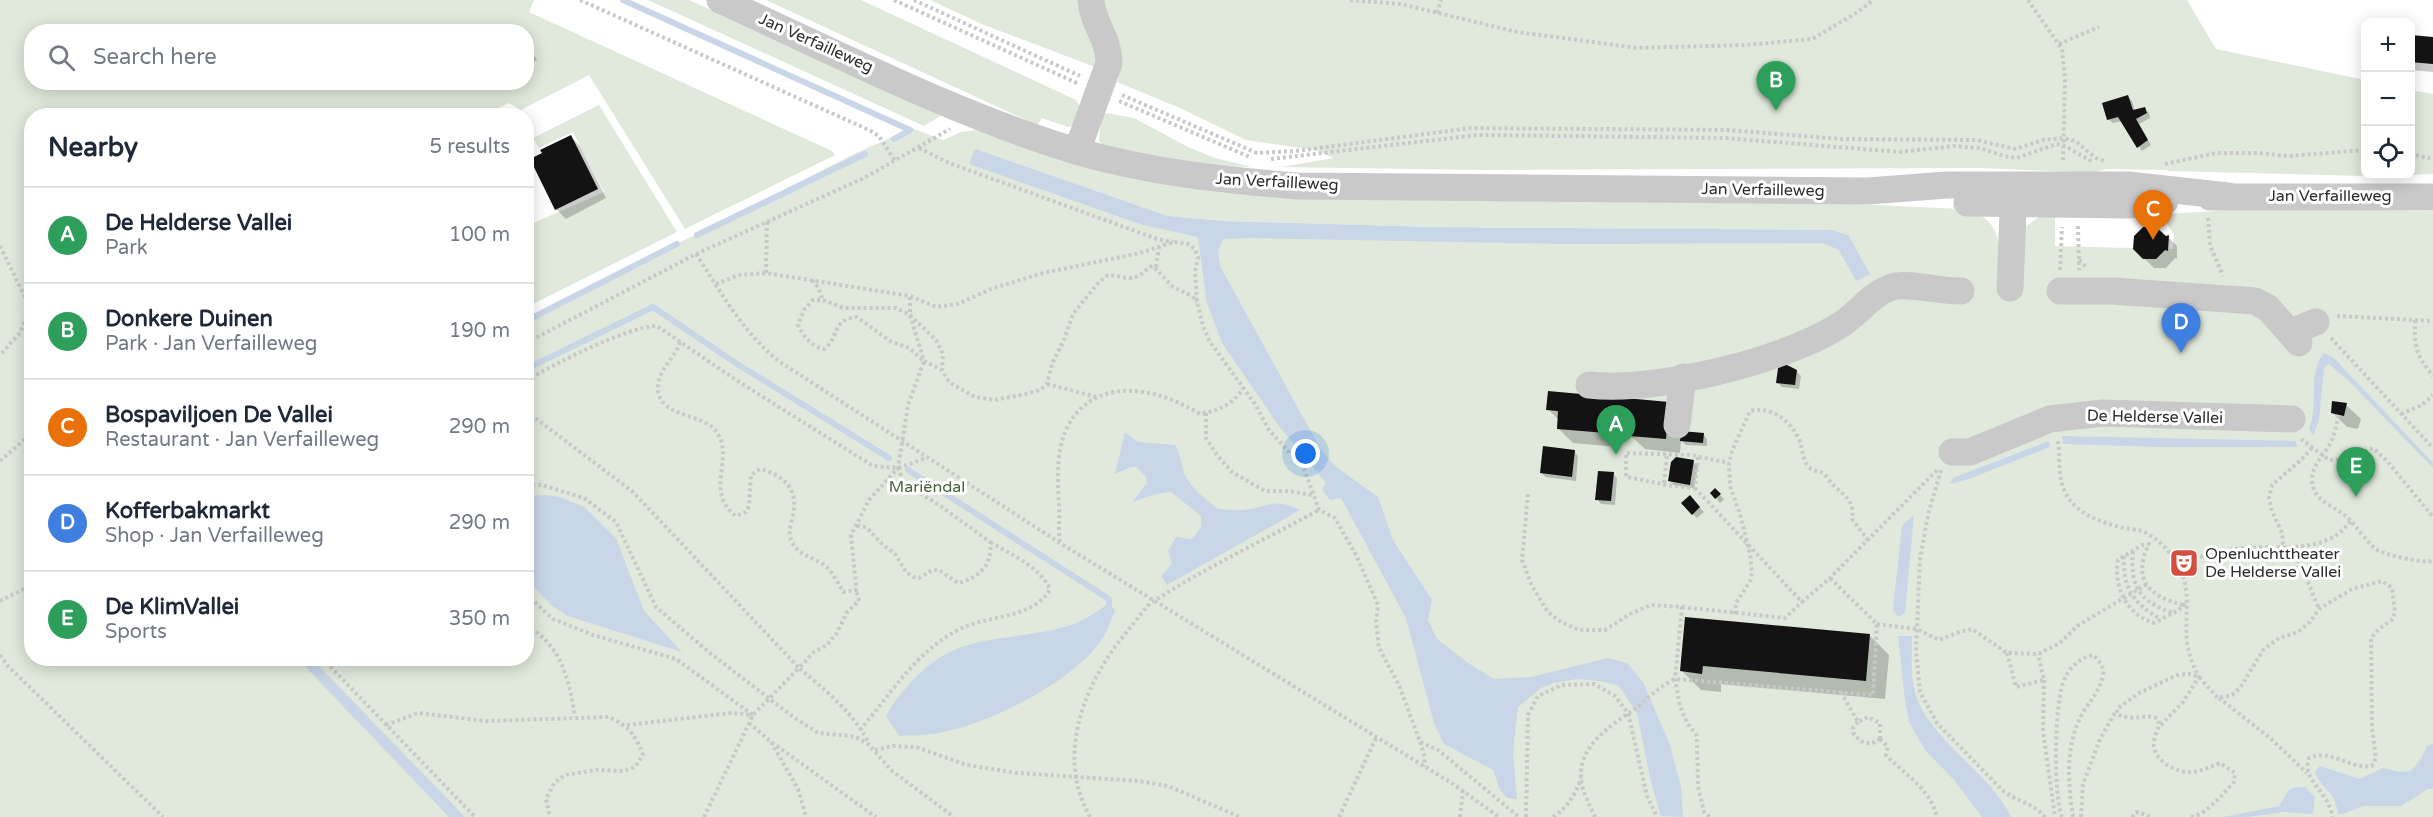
<!DOCTYPE html>
<html lang="en">
<head>
<meta charset="utf-8">
<style>
  :root { --surface:#fff; --page:#f2f2f3; --text:#1f2937; --muted:#747a83; --line:#e0e1e3; --accent:#d34e3f }
  body { margin:0; font-family:"Varela Round",sans-serif; background:var(--page); color:var(--text) }
  .controls { position:absolute; right:18px; top:18px; display:grid; overflow:hidden; border-radius:12px; box-shadow:0 3px 15px #0003 }
  .controls button { width:54px; height:54px; display:grid; place-items:center; padding:0; border:0; border-bottom:2px solid var(--line); background:var(--surface); color:var(--text); font:30px sans-serif }
  .you { position:absolute; left:1306px; top:454px; width:21px; height:21px; margin:-15px; border:4px solid #fff; border-radius:50%; background:#1a73e8; box-shadow:0 0 0 9px #1a73e833 }
  .badge { display:grid; place-items:center; width:39px; height:39px; border-radius:50%; background:var(--accent); color:#fff; font-size:20px; font-weight:700 }
  .pin { position:absolute; translate:-50% -50px; filter:drop-shadow(0 2px 3px #0008) }
  .pin::after { content:''; position:absolute; top:32px; width:21px; height:18px; background:inherit; clip-path:polygon(0 0,100% 0,50% 100%) }
  .list { margin:0; padding:0; list-style:none }
  h2 { display:flex; justify-content:space-between; align-items:center; height:78px; margin:0; padding:0 24px; font-size:26px }
  h2 small { font-size:20px; font-weight:400; color:var(--muted) }
  .list li { display:grid; grid-template-columns:39px 1fr auto; gap:18px; align-items:center; box-sizing:border-box; height:96px; padding:0 24px; border-top:2px solid var(--line) }
  .list b { display:block; font-size:22px; white-space:nowrap }
  .list p { margin:0; font-size:20px; white-space:nowrap; color:var(--muted) }
  .list em { font-size:20px; font-style:normal; color:var(--muted) }
  .icon { flex:none; width:33px; height:33px; fill:none; stroke:currentColor; stroke-width:2; stroke-linecap:round; stroke-linejoin:round }
  .map { position:relative; flex:none; width:2433px; height:817px; overflow:hidden }
  .search { position:absolute; background:var(--surface); box-shadow:0 3px 15px #0003; left:24px; top:24px; width:510px; height:66px; display:flex; align-items:center; gap:15px; box-sizing:border-box; padding:0 21px; border-radius:24px; color:var(--muted); font-size:22px }
  .panel { position:absolute; background:var(--surface); box-shadow:0 3px 15px #0003; left:24px; top:108px; width:510px; height:558px; border-radius:24px }
  .map>svg:first-child { display:block }
  .green { fill:#e0e9db; fill-rule:evenodd }
  .water { fill:#c9d6e7 }
  .shadow { fill:#0003 }
  .lines { fill:none; stroke-linecap:round; stroke-linejoin:round }
  .stream { stroke:#c9d6e7; stroke-width:6 }
  .building { fill:#131313 }
  .path { stroke:#c9c9c9; stroke-width:4; stroke-dasharray:3 3; stroke-linecap:butt }
  .minor { stroke:#c9c9c9; stroke-width:27 }
  .labels { text-anchor:middle; dominant-baseline:central; stroke-width:6; stroke-linejoin:round; paint-order:stroke }
  .street-label { font-size:16px; fill:#2c2c2c; stroke:#fff }
  .park-label { font-size:16px; fill:#49633f; stroke:#fff }
  .poi-label { font-size:16px; fill:#2c2c2c; stroke:#fff; text-anchor:start }
</style>
</head>
<body>
<div class="map">
<svg width="2433" height="817" viewBox="0 0 2433 817">
  <rect width="100%" height="100%" fill="#fff"/>
  <g class="green">
    <path d="M0,0H534L529,12L832,151L835,155L685,229L589,75L521,110L509,103L483,115L32,116V658H526L527,320L856,153L912,128L943,140L961,132L977,130L1161,183L1224,193L1461,200L1833,203L1961,209C1983,214 1995,221 1999,245L2043,214H2055V246L2173,249L2174,235L2166,222L2167,214L2247,209L2433,211V817H0ZM32,32H526L527,43L534,55L527,59L526,82H32ZM975,150L1168,216L1224,221L1433,227L1833,230L1848,235L1212,230L1144,217Z"/>
    <polygon points="648,0 689,0 942,115 924,126"/>
    <polygon points="766,0 861,0 1076,100 1081,109 1075,125 1068,127 1042,118 1037,125"/>
    <polygon points="930,0 2187,0 2216,49 2365,80 2366,176 2375,176 2364,176 2168,171 2167,170 2105,169 2095,173 1981,168 1478,170 1282,167 1334,158 1315,150 1246,140 1180,108 1117,82 1119,78 1095,67 984,25"/>
    <polygon points="2410,90 2433,94 2433,174 2411,175"/>
    <polygon points="599,105 677,232 527,307 527,220 529,225 604,192 573,132 539,148 533,138"/>
    <polygon points="1106,113 1134,118 1188,147 1215,158 1252,167 1213,166 1105,149 1099,141 1101,119"/>
  </g>
  <g class="water">
    <polygon points="975,149 1168,216 1224,221 1433,227 1833,230 1848,235 1870,274 1856,281 1839,250 1823,243 1563,244 1250,238 1223,239 1218,251 1220,266 1320,448 1335,466 1378,497 1393,540 1432,600 1428,620 1437,639 1468,663 1494,679 1531,677 1608,658 1627,663 1643,682 1670,745 1681,787 1683,817 1661,816 1651,782 1637,713 1619,686 1599,681 1577,679 1554,683 1541,688 1518,707 1513,752 1517,799 1507,798 1500,790 1493,770 1444,744 1434,723 1406,618 1341,498 1330,500 1322,490 1326,483 1279,426 1222,343 1207,303 1198,237 1143,225 969,164"/>
    <path d="M2324,353L2333,357L2433,463V468L2348,380L2329,364L2324,368L2319,420L2313,436L2309,429C2319,406 2307,373 2324,353Z"/>
    <path d="M1125,432L1138,442L1175,445C1181,454 1181,464 1184,473C1191,489 1206,499 1218,509C1226,509 1235,511 1243,510C1268,507 1275,497 1300,510L1167,585L1161,576L1172,564L1168,551L1176,537L1192,539L1201,527V516L1171,492L1156,494L1132,502L1147,483L1146,477L1136,467H1131L1115,474Z"/>
    <polygon points="2062,436 2295,441 2298,447 2161,447 2063,444"/>
    <polygon points="2049,441 2050,447 1969,479 1950,484 1953,478"/>
    <polygon points="545,495 560,497 584,507 616,538 644,611 682,652 568,616 551,605 527,580 527,496"/>
    <polygon points="1914,515 1905,613 1898,617 1893,609 1902,526"/>
    <path d="M1109,603L1115,610C1111,622 1107,633 1099,643C1070,684 981,728 932,734C921,736 910,735 899,736L886,716C892,703 901,694 910,683C957,631 1001,643 1061,628C1079,624 1094,614 1109,603Z"/>
    <path d="M1898,636H1912C1912,652 1911,668 1913,683C1922,738 1987,767 2011,817H1982L1955,781L1925,750L1909,722L1905,700Z"/>
    <polygon points="298,659 312,659 465,817 449,817"/>
    <path d="M2433,744V789H2428L2401,806H2363L2343,814H2338C2335,789 2322,791 2315,772L2320,766L2360,779L2383,768L2400,772L2411,771L2421,759L2427,746Z"/>
    <polygon points="2296,787 2305,787 2315,797 2313,814 2284,812 2247,817 2223,817 2279,806 2289,790"/>
  </g>
  <g class="shadow">
    <polygon points="2433,39 2433,72 2410,70 2410,43"/>
    <polygon points="526,43 537,60 526,65"/>
    <polygon points="2128,97 2132,101 2135,111 2145,109 2149,113 2150,118 2139,124 2151,145 2142,151 2122,121 2113,123 2108,119"/>
    <polygon points="571,137 580,146 606,198 566,219 556,209"/>
    <polygon points="526,150 530,157 526,159"/>
    <polygon points="2168,237 2177,246 2177,259 2175,258 2166,268 2154,268 2135,249"/>
    <polygon points="1796,371 1801,376 1799,389 1782,387 1778,383"/>
    <polygon points="1549,392 1682,432 1703,434 1707,439 1707,446 1686,445 1681,440 1680,453 1645,449 1630,435 1631,430 1621,429 1619,447 1573,443 1558,428 1559,420 1548,409"/>
    <polygon points="2346,405 2361,419 2358,429 2347,427 2332,412"/>
    <polygon points="1574,451 1578,456 1576,481 1546,477 1541,473"/>
    <polygon points="1693,462 1698,466 1694,488 1674,485 1670,481"/>
    <polygon points="1613,474 1617,478 1615,505 1601,504 1597,499"/>
    <polygon points="1715,490 1724,499 1720,503 1712,493"/>
    <polygon points="1690,497 1704,512 1697,518 1693,514"/>
    <polygon points="1687,619 1870,636 1889,655 1885,699 1721,684 1721,692 1701,690 1682,671"/>
  </g>
  <g class="lines">
    <g class="stream">
      <polyline points="623,0 910,130"/>
      <polyline points="894,139 910,130"/>
      <polyline points="697,235 865,154"/>
      <polyline points="526,321 677,244"/>
      <polyline points="526,369 653,307 734,362 889,458"/>
      <polyline points="908,470 1109,599 1109,603"/>
    </g>
  </g>
  <g class="building">
    <polygon points="2411,35 2433,37 2433,64 2410,62"/>
    <polygon points="526,43 534,55 526,59"/>
    <polygon points="2128,95 2133,110 2145,107 2147,113 2136,119 2148,140 2137,148 2118,117 2107,120 2102,103"/>
    <polygon points="571,135 598,189 555,210 530,159 542,153 540,150"/>
    <polygon points="2143,227 2156,227 2166,236 2169,235 2168,251 2165,250 2156,259 2143,259 2133,249 2134,236"/>
    <polygon points="1779,361 1797,370 1795,385 1776,383"/>
    <polygon points="1548,391 1669,402 1666,439 1629,436 1630,417 1607,415 1606,433 1557,429 1558,411 1546,410"/>
    <polygon points="2332,401 2347,403 2344,416 2331,413"/>
    <polygon points="1681,431 1704,433 1703,443 1680,441"/>
    <polygon points="1543,446 1575,450 1572,477 1540,473"/>
    <polygon points="1676,457 1694,460 1690,485 1668,481 1671,462"/>
    <polygon points="1598,471 1614,472 1611,501 1595,500"/>
    <polygon points="1715,488 1721,494 1715,499 1710,493"/>
    <polygon points="1690,495 1700,507 1692,515 1681,503"/>
    <polygon points="1685,617 1870,634 1866,681 1703,666 1702,674 1680,671"/>
  </g>
  <g class="lines">
    <g class="path">
      <polyline points="580,0 869,130 879,136 895,161"/>
      <polyline points="894,0 1079,84"/>
      <polyline points="914,0 1080,76"/>
      <polyline points="1350,0 1401,4 1517,32 1637,48 1746,45 1812,39 1858,12 1873,0"/>
      <polyline points="2028,0 2062,49 2065,80 2063,162"/>
      <polyline points="1437,13 1441,0"/>
      <polyline points="2059,44 2099,27"/>
      <polyline points="1122,95 1257,153 1296,151 1471,128 1727,130 1842,139 1976,140 2015,149 2043,140 2064,138 2075,141 2096,158 2104,161"/>
      <polyline points="1119,101 1250,157"/>
      <polyline points="919,148 949,163 1157,239 1173,242"/>
      <polyline points="2410,154 2433,159"/>
      <polyline points="1271,159 1478,135 1725,138 1900,152 1954,146 1980,148 2004,156 2017,158 2056,144 2063,145 2093,162"/>
      <polyline points="2165,164 2216,153 2258,153 2289,156 2366,150"/>
      <polyline points="2208,218 2210,245 2223,276"/>
      <polyline points="2078,226 2079,270"/>
      <polyline points="0,246 30,307 20,333 0,355"/>
      <path d="M696,254C721,292 743,333 780,362L1060,543L1450,782L1499,817"/>
      <polyline points="2079,260 2087,268"/>
      <polyline points="1156,267 1159,247"/>
      <polyline points="2060,270 2062,227"/>
      <polyline points="766,273 767,221"/>
      <polyline points="812,280 818,287 823,300"/>
      <polyline points="716,284 739,275 766,273 910,296 936,307 958,304 991,289 1043,273 1140,253 1164,245 1175,242 1188,244 1195,249 1198,258 1195,271 1197,302 1203,326 1210,342 1255,404 1269,430 1304,469 1319,510 1335,518 1357,557 1378,605 1376,622 1379,648 1399,685 1420,742 1438,750 1519,817"/>
      <polyline points="910,297 910,315 924,361 942,370"/>
      <polyline points="2337,316 2433,321"/>
      <path d="M2415,320C2414,347 2416,355 2433,376"/>
      <polyline points="2331,338 2433,448"/>
      <path d="M680,342C675,359 656,371 658,391C662,418 702,413 716,431C736,458 703,491 736,516L746,512L749,506L751,475L760,469C786,476 800,491 792,519C790,527 788,534 792,542C799,556 813,557 824,565C833,572 838,583 843,592L856,590V585L851,535L869,500L898,468L908,405L924,361L909,348L890,341L857,317C830,320 840,338 824,349C812,347 803,336 798,325L804,310L813,300H823L844,308H896L910,315L936,340L943,354L942,370L949,382L975,397L994,400L1026,394L1040,390L1047,384L1052,364L1064,340L1073,314L1099,282L1108,275C1117,275 1128,280 1135,277C1142,276 1146,268 1153,266L1173,287L1192,296L1197,302"/>
      <polyline points="526,343 696,254 864,178 950,129"/>
      <path d="M526,381C552,365 628,326 657,326L736,380L873,466L898,468L926,458"/>
      <polyline points="1047,384 1096,397"/>
      <polyline points="526,411 633,492 799,668 814,652 827,645 837,633 847,612 859,601 856,590"/>
      <polyline points="1206,413 1206,438 1217,455 1232,472 1265,491 1289,491 1312,495"/>
      <polyline points="2401,414 2422,405 2433,395"/>
      <path d="M2338,415C2337,424 2335,433 2331,442C2324,456 2308,468 2313,487C2317,502 2337,508 2347,517C2356,525 2370,547 2379,551C2391,556 2420,563 2433,561"/>
      <polyline points="2301,439 2329,460 2346,459 2373,448 2388,462 2433,517"/>
      <path d="M2058,441C2060,456 2058,473 2063,487C2071,511 2096,521 2120,527C2127,529 2135,529 2142,531C2152,535 2161,543 2168,551C2195,582 2184,607 2187,642C2189,655 2193,666 2199,677L2183,702L2160,726"/>
      <polyline points="2312,448 2302,459 2272,485 2269,498 2272,511 2282,533 2283,543 2300,563 2319,609"/>
      <path d="M1698,457L1695,488C1671,487 1650,481 1626,477V453L1691,455L1729,463"/>
      <polyline points="0,461 32,433"/>
      <path d="M1941,470L1928,515L1920,559L1916,651L1920,692L1937,723L2001,789C2016,802 2031,801 2045,817"/>
      <polyline points="1664,483 1667,455"/>
      <polyline points="526,485 542,485 584,498 616,522 656,607 710,653 792,716 818,733 851,736 860,739 869,745 891,770 954,817"/>
      <polyline points="1695,488 1802,602 1830,578 1938,469"/>
      <polyline points="1528,494 1522,560 1532,586 1548,612 1561,622 1579,630 1605,630 1630,614 1651,605 1682,607 1675,679 1680,706 1687,723 1697,736 1698,786 1704,812 1710,817"/>
      <path d="M857,526L866,527L880,542L896,555L906,572L913,577L919,578L932,570H939L958,583C979,578 993,565 990,542L942,507L904,483L898,468"/>
      <path d="M1060,542C1058,529 1060,519 1059,506C1058,479 1055,449 1069,424C1098,374 1160,389 1200,414C1219,410 1233,405 1243,388"/>
      <path d="M2133,551C2130,586 2138,600 2172,613"/>
      <path d="M2124,556C2122,587 2134,605 2161,619"/>
      <path d="M2178,566C2196,558 2213,552 2232,549C2264,544 2310,554 2338,534C2343,531 2347,525 2351,521"/>
      <polyline points="526,594 553,619 593,635 676,659 753,715"/>
      <polyline points="0,601 32,585"/>
      <path d="M2183,605C2148,596 2132,579 2149,544L2142,545L2118,560C2113,587 2127,615 2154,623L2179,610L2183,605H2188"/>
      <polyline points="1682,607 1785,618 1802,602"/>
      <path d="M1735,614L1736,603L1750,581L1752,573L1750,554L1740,514L1730,486L1729,463L1732,451L1750,411C1771,406 1790,420 1799,439C1803,448 1802,458 1808,466C1812,472 1819,470 1824,474C1827,477 1830,482 1833,485C1845,496 1855,501 1852,519L1868,540"/>
      <polyline points="1877,624 1917,629 1939,640 1959,632 1972,629 2007,653 2038,654 2060,643 2077,626 2149,583"/>
      <path d="M526,625C562,646 569,679 575,717"/>
      <polyline points="2007,653 2016,687 2044,680 2038,654"/>
      <polyline points="0,655 7,665 163,817"/>
      <polyline points="322,658 475,817"/>
      <polyline points="2044,680 2043,731 2055,817"/>
      <polyline points="1841,692 1858,722 1868,717 1880,723 1880,739"/>
      <polyline points="2219,698 2270,738 2307,773"/>
      <polyline points="1858,722 1853,728 1854,735 1861,741 1871,744 1880,739"/>
      <polyline points="749,723 770,741 876,817"/>
      <path d="M386,725L418,713L486,721L609,717C627,725 636,735 643,755L635,767L624,771L596,770L565,775L554,783L546,799L550,817"/>
      <polyline points="627,725 731,713 753,715"/>
      <path d="M860,730C891,694 917,650 960,629C987,615 1034,619 1050,589C1039,566 1010,554 990,542"/>
      <path d="M1880,739L1888,747L1886,755C1905,775 1930,788 1937,817"/>
      <polyline points="771,742 798,789 806,817"/>
      <polyline points="1420,742 1425,758 1424,767"/>
      <polyline points="875,750 893,746 916,747 967,765 1017,773 1139,781 1168,786 1240,817"/>
      <path d="M704,817L753,715L799,668C823,688 856,715 869,744"/>
      <path d="M1090,817C1054,753 1086,679 1130,628C1137,620 1145,606 1154,601C1207,567 1264,540 1319,510"/>
      <polyline points="1339,817 1376,738"/>
      <polyline points="1460,817 1463,791"/>
      <polyline points="1526,817 1528,715 1538,696 1562,685 1594,684 1615,696 1628,713 1647,796 1657,817"/>
      <path d="M1553,817C1568,807 1575,795 1581,778"/>
      <path d="M1595,817C1590,806 1581,789 1581,777C1579,745 1611,726 1633,710C1648,699 1658,687 1675,679L1873,695L1877,624L1830,578"/>
      <path d="M2062,817C2053,795 2054,699 2065,678C2070,667 2081,657 2093,655C2099,660 2104,666 2103,675C2100,691 2089,702 2081,716C2065,748 2068,783 2073,817"/>
      <polyline points="2081,817 2083,784 2100,739 2116,711"/>
      <polyline points="2132,817 2136,812 2153,817"/>
      <path d="M2191,817C2206,815 2224,793 2234,782L2235,773L2220,763C2210,767 2200,772 2189,772C2173,772 2151,758 2154,741C2155,732 2161,728 2158,719C2145,712 2135,723 2117,714V709L2139,693L2177,675L2189,674L2199,677L2218,698L2232,695L2240,688L2263,650L2279,638L2298,632L2310,622L2319,609L2352,589L2382,581L2392,588L2395,611L2393,619L2379,629L2371,638L2372,728L2376,758L2372,766C2350,770 2331,748 2309,758C2303,775 2317,785 2325,798C2329,804 2331,811 2333,817"/>
    </g>
    <g class="minor">
      <path d="M720,0C837,53 954,114 1076,151C1148,172 1222,180 1297,186L1868,191L1947,185H2128L2228,196"/>
      <path d="M1077,151L1109,63C1109,37 1092,23 1091,0"/>
      <polyline points="2210,197 2433,197"/>
      <polyline points="1967,203 2129,205 2165,201"/>
      <polyline points="2010,288 2014,187"/>
      <polyline points="2060,291 2113,291 2255,301 2268,308 2299,343"/>
      <polyline points="2290,332 2316,322"/>
      <path d="M1589,385C1656,392 1780,362 1837,327C1857,316 1870,294 1892,287C1908,282 1942,292 1961,291"/>
      <polyline points="1677,425 1683,377"/>
      <polyline points="1952,452 1970,452 2050,419 2103,413 2292,419"/>
    </g>
  </g>
  <defs>
    <g id="theatre-square" transform="scale(1.5)"><rect x="-9" y="-9" width="18" height="18" rx="4" fill="#d34e3f" stroke="#fff"/><path d="M-5-5.5Q0-4 5-5.5V0Q5 5 0 6Q-5 5-5 0ZM-3.3-2.5H-1v1.5H-3.3ZM1-2.5H3.3v1.5H1ZM-2.8 1Q0 5.5 2.8 1Z" fill="#fff"/></g>
  </defs>
  <g fill-rule="evenodd">
    <use href="#theatre-square" x="2184" y="563"/>
  </g>
  <g class="labels">
    <g class="street-label">
      <text transform="translate(816 43) rotate(24)">Jan Verfailleweg</text>
      <text transform="translate(1277 182) rotate(3)">Jan Verfailleweg</text>
      <text transform="translate(1763 190) rotate(1)">Jan Verfailleweg</text>
      <text x="2330" y="196">Jan Verfailleweg</text>
      <text transform="translate(2155 417) rotate(1)">De Helderse Vallei</text>
    </g>
    <g class="park-label">
      <text x="927" y="487">Mariëndal</text>
    </g>
    <g class="poi-label">
      <text x="2205" y="554">Openluchttheater<tspan x="2205" dy="18">De Helderse Vallei</tspan></text>
    </g>
  </g>
</svg>
<div class="controls">
<button>+</button>
<button>−</button>
<button><svg class="icon" aria-label="locate" viewBox="0 0 24 24"><circle cx="12" cy="12" r="6"/><path d="M12 2v4M12 18v4M2 12h4M18 12h4"/></svg></button>
</div>
<div class="you"></div>
<div class="pin badge" style="left:1616px;top:455px;background:#2e9e5b">A</div>
<div class="pin badge" style="left:1776px;top:111px;background:#2e9e5b">B</div>
<div class="pin badge" style="left:2153px;top:240px;background:#e8710a">C</div>
<div class="pin badge" style="left:2181px;top:353px;background:#3f7fe0">D</div>
<div class="pin badge" style="left:2356px;top:497px;background:#2e9e5b">E</div>
<div class="search"><svg class="icon" aria-label="search" viewBox="0 0 24 24"><circle cx="10" cy="10" r="6"/><path d="M15 15l6 6"/></svg>Search here</div>
<section class="panel">
<h2>Nearby<small>5 results</small></h2>
<ul class="list">
<li><span class="badge" style="background:#2e9e5b">A</span><div><b>De Helderse Vallei</b><p>Park</p></div><em>100 m</em></li>
<li><span class="badge" style="background:#2e9e5b">B</span><div><b>Donkere Duinen</b><p>Park · Jan Verfailleweg</p></div><em>190 m</em></li>
<li><span class="badge" style="background:#e8710a">C</span><div><b>Bospaviljoen De Vallei</b><p>Restaurant · Jan Verfailleweg</p></div><em>290 m</em></li>
<li><span class="badge" style="background:#3f7fe0">D</span><div><b>Kofferbakmarkt</b><p>Shop · Jan Verfailleweg</p></div><em>290 m</em></li>
<li><span class="badge" style="background:#2e9e5b">E</span><div><b>De KlimVallei</b><p>Sports</p></div><em>350 m</em></li>
</ul>
</section>
</div>
</body>
</html>
